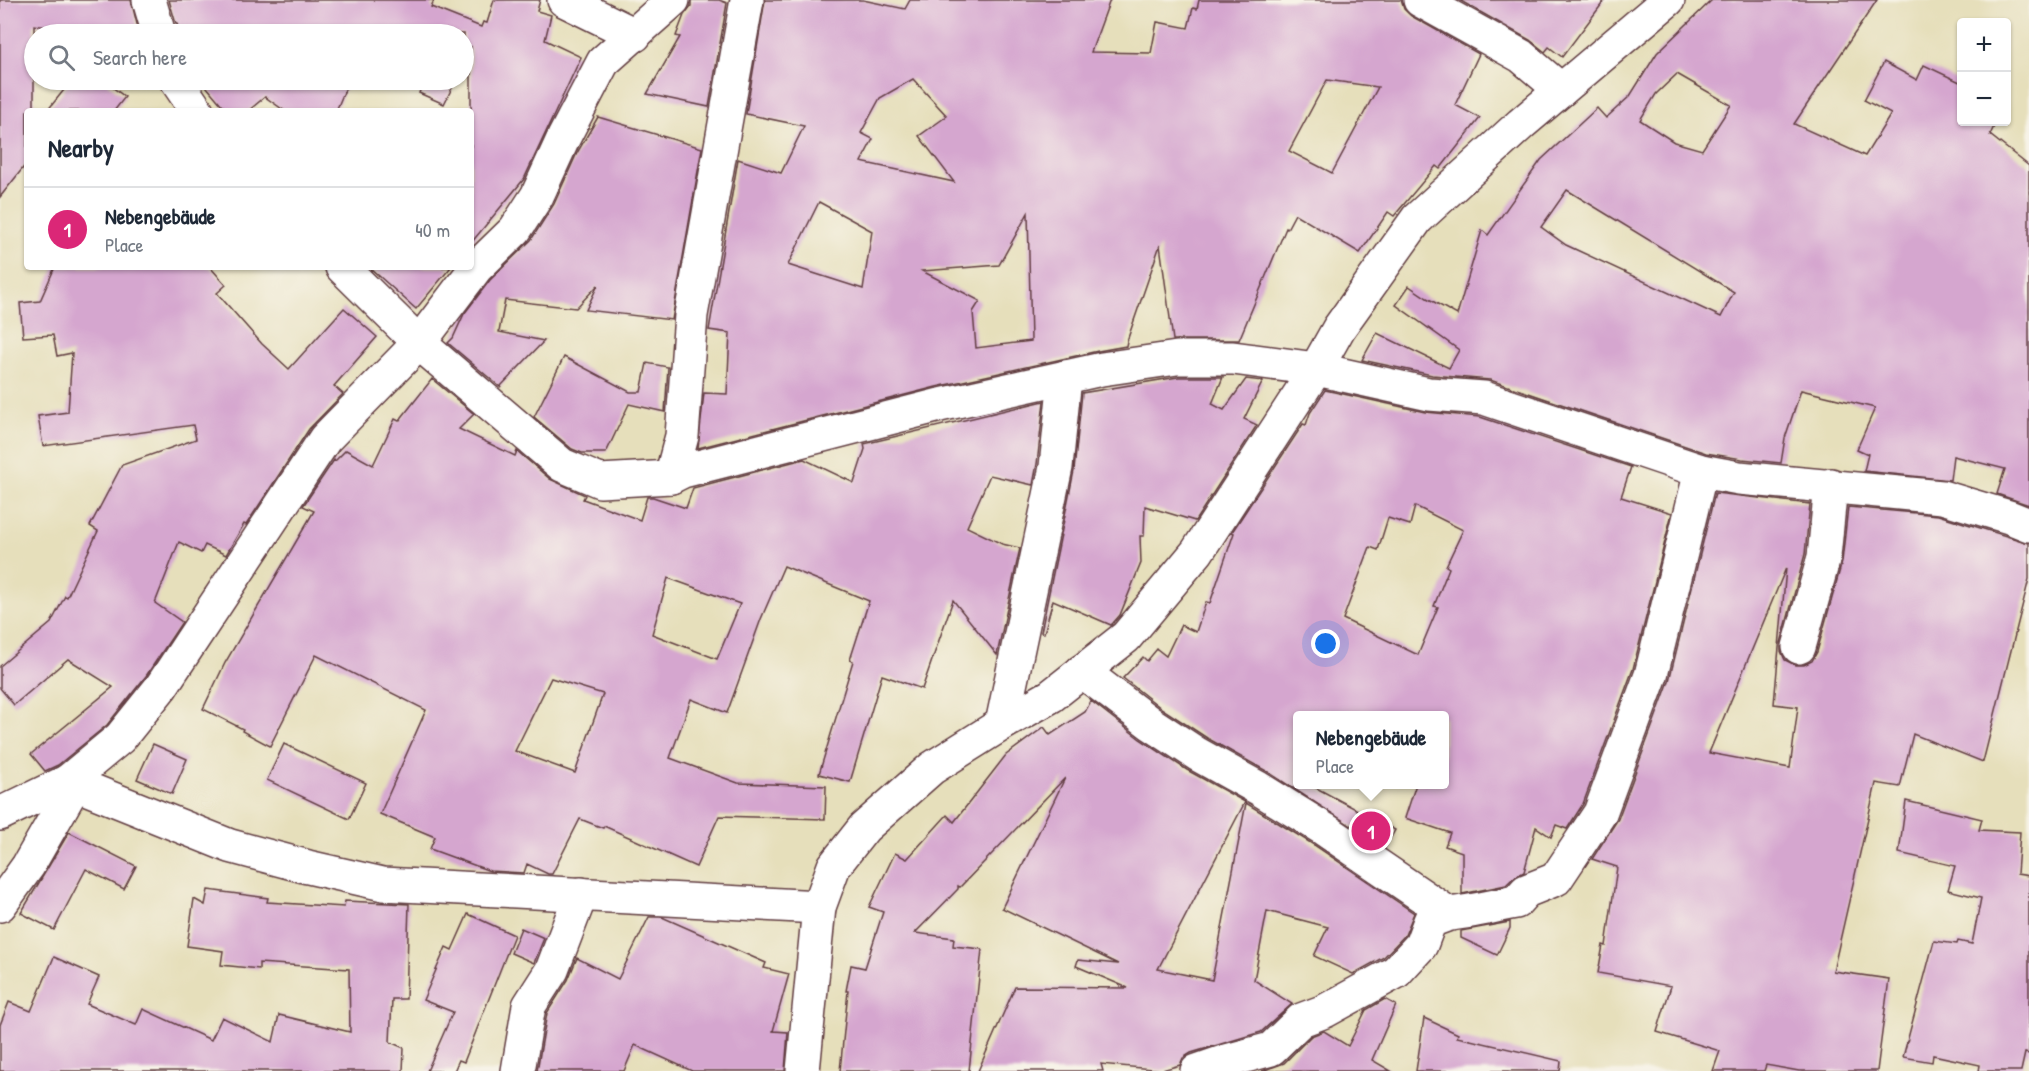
<!DOCTYPE html>
<html lang="en">
<head>
<meta charset="utf-8">
<style>
  :root { --surface:#fff; --page:#f6f6f7; --text:#1f2937; --muted:#747a83; --line:#e0e1e3; --accent:#db2777 }
  body { margin:0; font-family:"Patrick Hand",sans-serif; background:var(--page); color:var(--text) }
  .controls { position:absolute; right:18px; top:18px; display:grid; overflow:hidden; border-radius:6px; box-shadow:0 2px 4px #0004 }
  .controls button { width:54px; height:54px; display:grid; place-items:center; padding:0; border:0; border-bottom:2px solid var(--line); background:var(--surface); color:var(--text); font:30px sans-serif }
  .you { position:absolute; left:1326px; top:644px; width:21px; height:21px; margin:-15px; border:4px solid #fff; border-radius:50%; background:#1a73e8; box-shadow:0 0 0 9px #1a73e833 }
  .badge { display:grid; place-items:center; width:39px; height:39px; border-radius:50%; background:var(--accent); color:#fff; font-size:20px; font-weight:700 }
  .pin { position:absolute; translate:-50% -50%; border:3px solid #fff; box-shadow:0 2px 6px #0006 }
  .popup { position:absolute; left:1293px; top:711px; width:156px; height:78px; box-sizing:border-box; display:grid; place-content:center; border-radius:6px; background:var(--surface); filter:drop-shadow(0 2px 4px #0005); font-size:20px; white-space:nowrap; color:var(--muted) }
  .popup b { font-size:22px; color:var(--text) }
  .popup::after { content:''; position:absolute; left:50%; top:100%; margin-left:-12px; border:12px solid transparent; border-top-color:var(--surface) }
  .list { margin:0; padding:0; list-style:none }
  h2 { display:flex; justify-content:space-between; align-items:center; height:78px; margin:0; padding:0 24px; font-size:26px }
  h2 small { font-size:20px; font-weight:400; color:var(--muted) }
  .list li { display:grid; grid-template-columns:39px 1fr auto; gap:18px; align-items:center; box-sizing:border-box; height:84px; padding:0 24px; border-top:2px solid var(--line) }
  .list b { display:block; font-size:22px; white-space:nowrap }
  .list p { margin:0; font-size:20px; white-space:nowrap; color:var(--muted) }
  .list em { font-size:20px; font-style:normal; color:var(--muted) }
  .icon { flex:none; width:33px; height:33px; fill:none; stroke:currentColor; stroke-width:2; stroke-linecap:round; stroke-linejoin:round }
  .map { position:relative; flex:none; width:2029px; height:1071px; overflow:hidden }
  .search { position:absolute; background:var(--surface); box-shadow:0 2px 4px #0004; left:24px; top:24px; width:450px; height:66px; display:flex; align-items:center; gap:15px; box-sizing:border-box; padding:0 21px; border-radius:33px; color:var(--muted); font-size:22px }
  .panel { position:absolute; background:var(--surface); box-shadow:0 2px 4px #0004; left:24px; top:108px; width:450px; height:162px; border-radius:6px }
  .map>svg:first-child { display:block }
  .building { fill:#d5a6cf; fill-rule:evenodd }
  .lines { fill:none; stroke-linecap:round; stroke-linejoin:round }
  .minor-casing { stroke:#613c41; stroke-width:36 }
  .minor { stroke:#fff; stroke-width:33 }
</style>
</head>
<body>
<div class="map">
<svg width="2029" height="1071" viewBox="0 0 2029 1071">
  <rect width="100%" height="100%" fill="#f7f3e8"/>
  <filter id="ink" filterUnits="userSpaceOnUse"><feTurbulence type="fractalNoise" baseFrequency=".0167" numOctaves="2"/><feDisplacementMap in="SourceGraphic" scale="12" xChannelSelector="R" yChannelSelector="G"/><feConvolveMatrix kernelMatrix="1 2 1 2 8 2 1 2 1" color-interpolation-filters="sRGB"/></filter>
  <filter id="wash" filterUnits="userSpaceOnUse"><feTurbulence type="fractalNoise" baseFrequency=".008" numOctaves="4" result="noise"/><feDisplacementMap in="SourceGraphic" scale="24" xChannelSelector="R" yChannelSelector="G"/><feGaussianBlur stdDeviation="1.35" result="paint"/><feColorMatrix in="noise" values="0 0 0 0 0 0 0 0 0 0 0 0 0 0 0 0 0 1.4 0 .05"/><feComposite in="paint" operator="in"/></filter>
  <g filter="url(#wash)">
    <rect width="100%" height="100%" fill="#e6dfbb"/>
    <g id="blocks">
      <g class="building">
        <polygon points="0,0 131,0 138,28 98,31 98,34 34,25 34,111 27,111 27,163 0,197"/>
        <polygon points="169,0 434,0 431,7 481,27 483,22 487,23 494,0 540,0 537,11 551,15 545,40 581,57 524,179 471,243 471,46 464,62 464,34 181,34 177,24 176,24"/>
        <polygon points="691,0 719,0 727,3 709,107 647,94 680,37 676,36 684,15 691,6"/>
        <path d="M765,0H863L905,9L910,0H1110L1091,52L1151,53L1157,22L1188,28L1193,8L1197,9L1199,0H1401L1404,9L1411,16L1479,54L1455,105L1480,118L1440,169L1436,166L1394,216L1388,212L1360,253L1295,214L1287,229L1286,228L1239,340H1173L1160,245L1127,341L1126,346L1098,351L936,387L698,448L704,393L727,394L730,333L709,330L738,159L781,173L804,126L746,114ZM913,79L947,116L919,136L954,182L861,162L873,139L861,133L880,98ZM1327,80L1378,87L1332,173L1289,151ZM819,202L872,231L863,289L788,265ZM1028,213L1031,341L976,348L973,312L980,301L922,271L999,265Z"/>
        <polygon points="1459,0 1605,0 1562,57 1549,47 1545,52 1530,40"/>
        <path d="M1712,0H1877L1794,124L1865,156L1891,114L1864,100L1884,62L1917,80L1924,65L1962,83V122H1996L1990,135L2029,166V505L1997,494L2005,469L1953,456L1950,480L1864,471L1868,454L1857,449L1875,408L1801,390L1785,438L1781,463L1742,459L1706,453L1490,380L1432,375L1362,360L1377,333L1449,368L1459,350L1396,305L1409,286L1427,298L1457,315L1482,230L1488,235L1541,160L1597,108L1606,118L1630,96L1657,53ZM1677,74L1731,105L1702,150L1674,142L1640,120L1656,94ZM1567,190L1734,292L1721,317L1566,245L1541,227Z"/>
        <polygon points="72,80 103,80 125,97 114,111 47,111"/>
        <polygon points="201,80 349,80 336,111 285,111 265,97 248,111 227,111"/>
        <polygon points="399,80 456,80 444,104 419,93 421,88"/>
        <polygon points="598,117 702,148 672,320 586,310 598,285 576,308 505,300 499,332 544,341 500,387 448,343 453,338 464,314 490,280 531,240 554,204 577,153"/>
        <polygon points="55,267 210,267 226,285 217,293 262,344 289,369 344,308 377,337 334,386 343,394 309,429 246,525 244,524 226,555 205,545 201,553 179,542 155,603 182,622 146,676 107,725 58,765 45,771 31,754 113,687 68,659 14,705 0,688 0,666 51,623 65,596 67,597 98,531 90,526 122,465 196,439 193,425 43,446 38,416 68,412 72,353 57,356 53,335 23,337 20,303 40,301"/>
        <polygon points="369,267 451,267 416,309"/>
        <polygon points="564,357 630,392 641,392 647,363 668,367 665,412 629,404 606,453 582,453 572,449 534,417"/>
        <polygon points="1178,377 1223,377 1212,404 1224,410 1246,379 1263,381 1244,419 1257,425 1195,521 1145,506 1144,536 1140,536 1141,563 1120,615 1113,623 1111,625 1053,600 1044,633 1041,632 1074,471 1082,393"/>
        <path d="M432,379L474,414L459,429L515,456L517,451L550,479L585,495L583,499L640,520L647,497H653L686,508L693,488L804,459L854,483L865,449L864,444L1044,401L1037,464L1033,485L990,475L967,527L1002,544L1020,548L997,655L953,600L922,689L882,675L850,782L819,774L853,661L850,660L869,601L784,566L761,619L727,713L691,699L670,758L738,783L826,786L825,819L719,816L696,867L604,826L603,828L580,819L552,874H548L527,864L524,873L490,871L430,849L435,837L380,814L426,710L316,655L270,746L242,731L243,729L203,709L225,663L314,511L303,506L334,460L335,461L346,450L373,465L395,419L399,421ZM668,578L740,604L717,659L652,634ZM551,678L603,694L575,773L515,751Z"/>
        <path d="M1325,390L1425,412L1480,417L1631,467L1621,497L1672,513L1633,669L1583,804L1567,829L1556,825L1551,837L1536,827L1524,872L1513,878L1506,885L1462,894V852L1445,846L1450,833L1405,818L1416,784H1444V716H1298V784H1309L1395,830L1385,848L1268,772L1207,738L1161,708L1123,678L1143,657L1147,661L1157,649L1166,656L1181,625L1196,632L1206,602L1210,603L1234,533L1232,532L1303,424L1306,425L1310,413ZM1415,506L1463,530L1446,566L1449,568L1434,606L1438,607L1418,655L1343,619L1370,547L1378,550L1388,518L1410,525Z"/>
        <path d="M1715,493L1810,504L1805,554L1781,643V651L1785,660L1795,665H1804L1812,661L1817,652L1842,562L1848,507L1938,515L2029,543V579L1983,762L1913,734L1900,787L1876,783L1833,971L1889,979L1877,1071H1799L1766,1065L1764,1071H1713L1720,1051L1657,1032L1671,986L1598,973L1603,945L1606,946L1617,867L1592,859L1618,819L1669,681ZM1786,568L1774,704L1798,707L1790,768L1709,753Z"/>
        <polygon points="1091,701 1140,739 1187,770 1245,802 1158,969 1212,980 1246,803 1314,845 1414,913 1405,935 1384,957 1353,974 1314,956 1328,927 1267,911 1254,980 1292,1004 1261,1032 1191,1053 1183,1058 1180,1065 1162,1070 1101,1064 1103,1071 978,1071 1015,987 1128,988 1076,966 1078,960 1118,964 1002,908 1065,778 960,887 958,886 958,889 915,933 954,938 953,946 982,949 969,1071 840,1071 848,991 846,991 851,965 865,968 883,912 869,907 895,853 907,859 947,815 954,822 1006,755 1044,727 1050,735 1085,712"/>
        <polygon points="153,744 187,759 172,794 137,779"/>
        <polygon points="284,744 366,783 349,819 267,780"/>
        <polygon points="1906,801 1982,819 1979,830 2020,832 2017,874 2029,876 2029,1054 2025,1053 2021,1071 1979,1071 1980,1065 1933,1055 1932,1062 1903,1057 1934,941 1957,944 1958,941 1972,944 1981,898 1948,890 1955,866 1899,853"/>
        <polygon points="69,832 136,866 124,889 86,869 54,930 21,913"/>
        <polygon points="208,890 268,898 267,902 344,907 345,901 409,904 406,999 392,999 390,1042 404,1048 403,1071 0,1071 0,1025 9,1002 31,1011 54,957 99,977 87,1004 136,1025 143,1009 211,1040 222,1017 273,1042 279,1015 350,1032 349,969 259,963 259,969 221,965 223,951 187,946 194,899 205,905"/>
        <polygon points="468,914 514,935 464,1062 459,1060 454,1071 427,1071 453,1012 423,1000 446,947 452,950"/>
        <polygon points="649,917 662,917 766,963 764,968 789,974 773,1031 788,1032 785,1071 692,1071 635,1045 624,1071 537,1071 547,1013 568,980 577,958 618,979"/>
        <polygon points="1510,922 1510,928 1497,955 1461,938 1461,931"/>
        <polygon points="521,928 544,938 534,963 511,953"/>
        <polygon points="1385,999 1396,1005 1372,1060 1391,1071 1262,1071 1284,1063 1311,1036 1324,1031 1348,1046 1366,1010"/>
        <polygon points="1424,1018 1458,1034 1457,1037 1561,1061 1560,1071 1416,1071"/>
      </g>
    </g>
  </g>
  <g filter="url(#ink)">
    <use href="#blocks" fill-opacity="0" stroke="#613c41" stroke-width="1.5"/>
    <g class="lines">
      <g class="minor-casing">
        <g id="minor">
          <polyline points="149,0 159,34"/>
          <polyline points="564,0 635,35"/>
          <polyline points="1420,0 1521,56 1561,90"/>
          <polyline points="176,80 197,111"/>
          <polyline points="342,267 419,343 562,465 600,481 671,477 683,471 940,405 1102,369 1177,358 1233,358 1316,369 1429,394 1484,398 1701,471 1739,478 1942,497 2009,517 2029,525"/>
          <polyline points="671,477 682,436 691,315 747,0"/>
          <polyline points="1799,647 1824,557 1831,485"/>
          <polyline points="1082,671 1150,723 1197,754 1258,788 1324,829 1449,914 1430,921 1421,945 1396,972 1325,1011 1301,1020 1271,1049 1223,1062 1197,1071"/>
          <polyline points="1002,724 1056,467 1065,377"/>
          <polyline points="68,781 230,846 308,867 383,884 819,907"/>
          <polyline points="0,814 68,781 120,738 161,687 325,439 419,343 476,268 515,230 537,196 564,137 603,62 673,0"/>
          <polyline points="0,905 28,866 75,784"/>
          <path d="M1449,914C1472,912 1493,906 1516,902L1526,891L1556,879L1600,813L1651,675L1701,471"/>
          <polyline points="518,1071 529,1006 552,970 581,894"/>
          <polyline points="803,1071 819,907 834,866 864,828 932,768 1002,724 1051,696 1126,637 1197,552 1316,369 1339,328 1417,219 1521,124 1668,0"/>
        </g>
      </g>
      <use href="#minor" class="minor"/>
    </g>
  </g>
</svg>
<div class="controls">
<button>+</button>
<button>−</button>
</div>
<div class="you"></div>
<div class="pin badge" style="left:1371px;top:831px">1</div>
<div class="popup"><b>Nebengebäude</b>Place</div>
<div class="search"><svg class="icon" aria-label="search" viewBox="0 0 24 24"><circle cx="10" cy="10" r="6"/><path d="M15 15l6 6"/></svg>Search here</div>
<section class="panel">
<h2>Nearby<small></small></h2>
<ul class="list">
<li><span class="badge">1</span><div><b>Nebengebäude</b><p>Place</p></div><em>40 m</em></li>
</ul>
</section>
</div>
</body>
</html>
